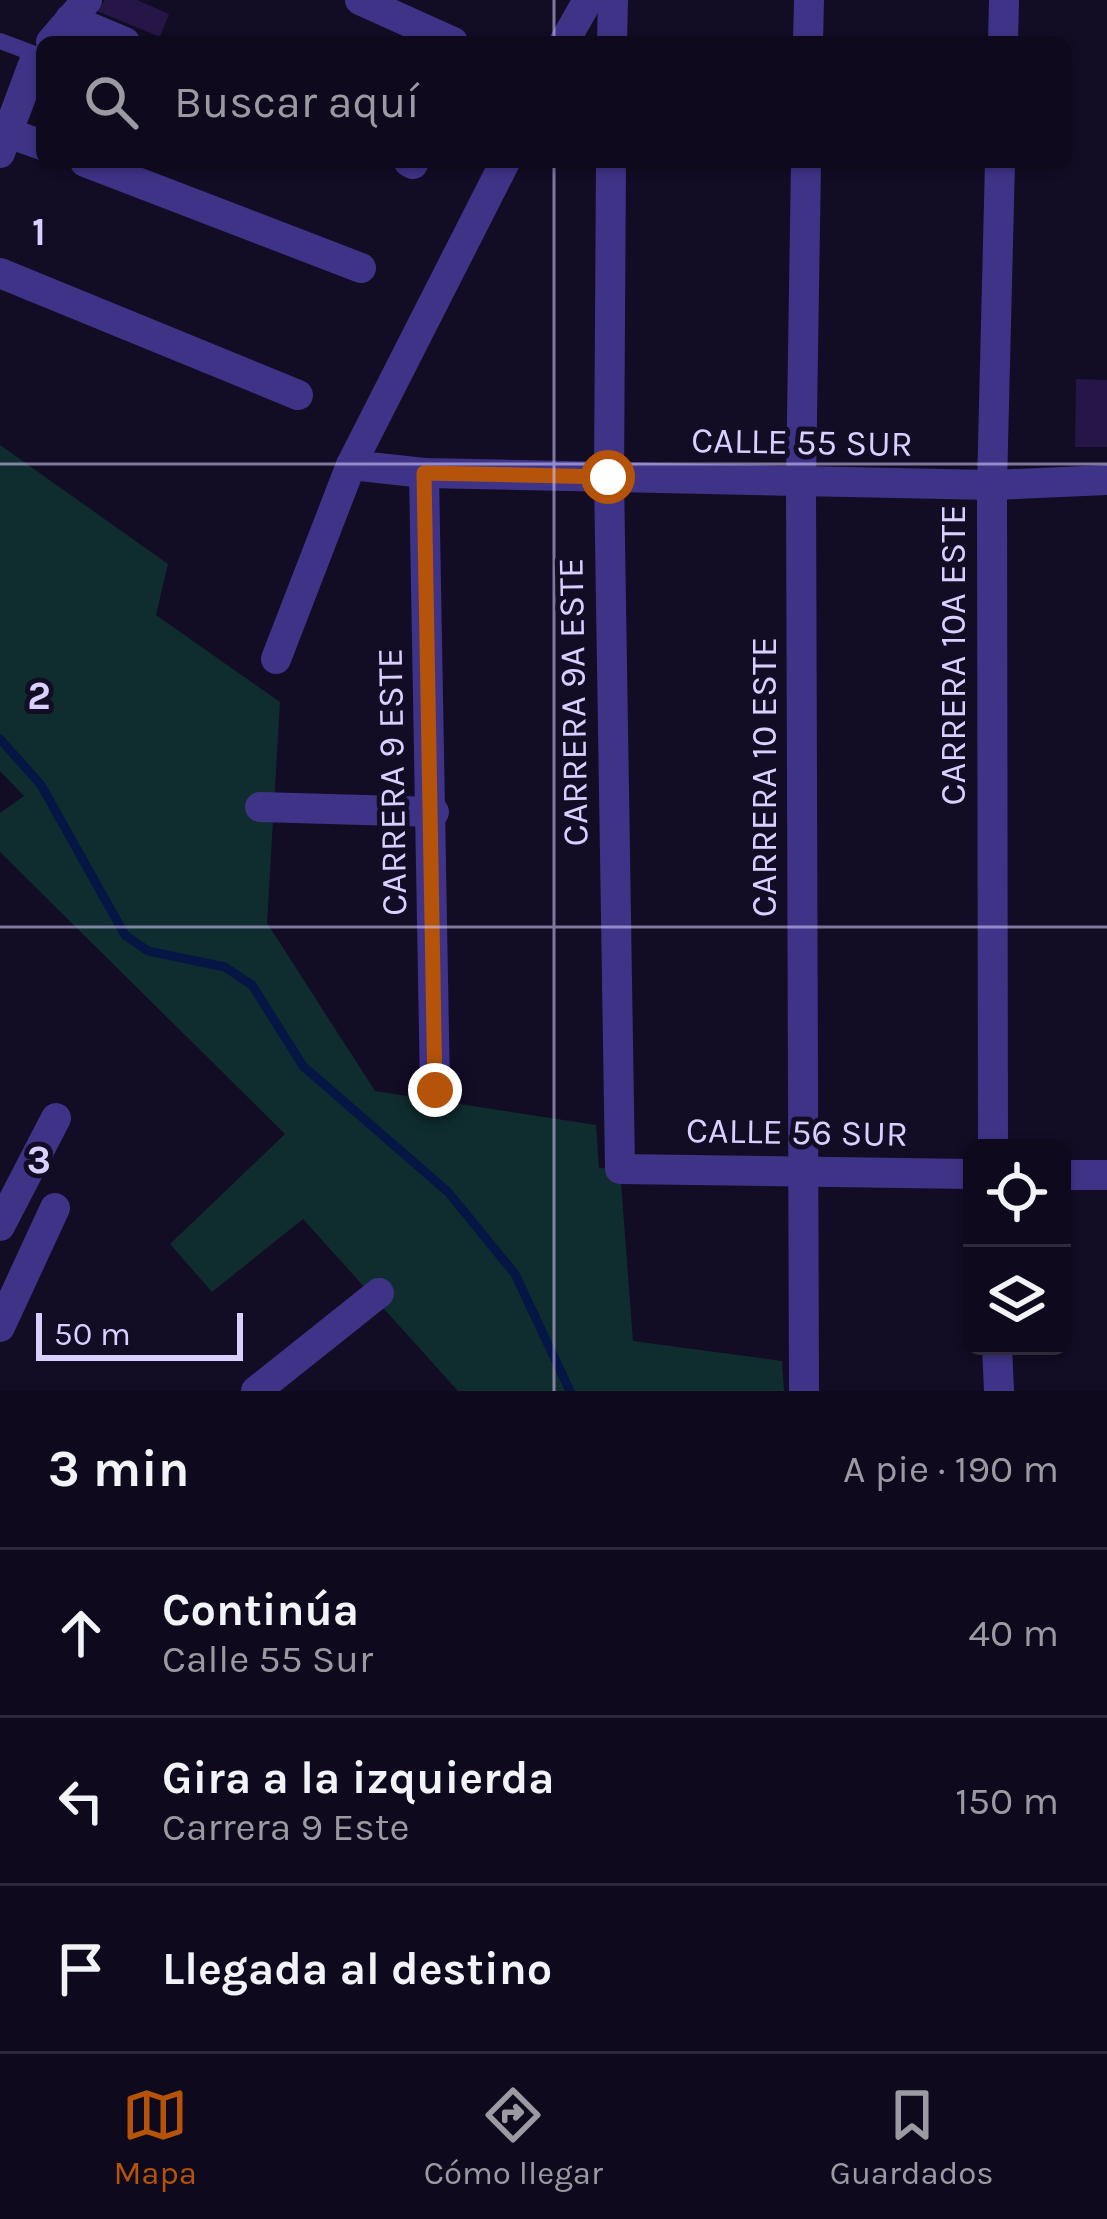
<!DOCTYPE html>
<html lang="es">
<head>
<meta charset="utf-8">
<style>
	body { margin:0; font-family:Karla,sans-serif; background:#171225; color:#f1f3f6 }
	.controls { position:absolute; right:36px; bottom:36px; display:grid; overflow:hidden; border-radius:18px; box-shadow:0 3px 9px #0004 }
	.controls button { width:108px; height:108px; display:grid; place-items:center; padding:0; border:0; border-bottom:3px solid #2e2a3b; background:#0e091c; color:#f1f3f6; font:60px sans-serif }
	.scale { position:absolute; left:36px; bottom:30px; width:207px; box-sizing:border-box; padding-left:12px; border:6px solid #dad0ff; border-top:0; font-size:33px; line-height:42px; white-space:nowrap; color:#dad0ff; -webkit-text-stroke:9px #130c25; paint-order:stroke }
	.stop { position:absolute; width:36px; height:36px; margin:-27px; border:9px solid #b45309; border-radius:50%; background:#fff }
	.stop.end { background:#b45309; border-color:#fff; box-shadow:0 3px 12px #0008 }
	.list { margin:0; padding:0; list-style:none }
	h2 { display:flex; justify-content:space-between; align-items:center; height:156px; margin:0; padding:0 48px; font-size:51px }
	h2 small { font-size:39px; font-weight:400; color:#9b9aa3 }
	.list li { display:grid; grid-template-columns:78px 1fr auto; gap:36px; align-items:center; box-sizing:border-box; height:168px; padding:0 48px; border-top:3px solid #2e2a3b }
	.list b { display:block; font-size:45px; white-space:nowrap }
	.list p { margin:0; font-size:39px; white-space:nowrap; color:#9b9aa3 }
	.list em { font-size:39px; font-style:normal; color:#9b9aa3 }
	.icon { flex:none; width:66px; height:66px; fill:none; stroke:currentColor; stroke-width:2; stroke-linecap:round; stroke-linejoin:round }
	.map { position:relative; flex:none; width:1107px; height:1391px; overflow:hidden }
	.search { position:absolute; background:#0e091c; box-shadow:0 3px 9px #0004; left:36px; right:36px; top:36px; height:132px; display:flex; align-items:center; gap:30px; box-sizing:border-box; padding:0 42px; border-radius:18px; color:#9b9aa3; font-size:45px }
	.sheet { height:660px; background:#0e091c }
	nav { display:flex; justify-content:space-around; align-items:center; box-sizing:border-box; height:168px; border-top:3px solid #2e2a3b; background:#0e091c; font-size:33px; color:#9b9aa3 }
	nav a { display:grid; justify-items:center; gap:6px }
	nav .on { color:#b45309 }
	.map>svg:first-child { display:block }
</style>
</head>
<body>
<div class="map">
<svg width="1107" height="1391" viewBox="0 0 1107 1391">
	<rect width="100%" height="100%" fill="#130c25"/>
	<polygon fill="#0f2d2f" points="0,445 168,564 156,615 280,702 267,923 375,1091 596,1125 599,1168 620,1169 633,1341 782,1361 784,1391 458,1391 303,1219 212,1292 170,1244 285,1134 0,852 0,813 24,796 0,771"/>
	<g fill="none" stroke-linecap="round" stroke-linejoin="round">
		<polyline stroke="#051645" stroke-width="9" points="0,739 41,785 125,935 148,951 225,967 252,985 303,1066 448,1192 515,1274 570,1391"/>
	</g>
	<g fill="#251647">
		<polygon points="105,0 137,0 169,14 160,37 97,11"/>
		<polygon points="1076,379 1107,380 1107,447 1075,447"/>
	</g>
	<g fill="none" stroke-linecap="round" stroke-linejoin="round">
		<polyline stroke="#3f3388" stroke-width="16" points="0,41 40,56"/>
		<g stroke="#3f3388" stroke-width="30">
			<polyline points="360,0 453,42"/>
			<polyline points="70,19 125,42"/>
			<polyline points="51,42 87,0"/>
			<polyline points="564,42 588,0"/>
			<polyline points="612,42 613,0"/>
			<polyline points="808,42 809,0"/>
			<polyline points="1003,42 1004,0"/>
			<polyline points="11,134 42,145"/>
			<polyline points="0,153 34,62"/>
			<polyline points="85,162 361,268"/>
			<polyline points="409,162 413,164"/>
			<polyline points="611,162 609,477 620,1169 972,1174"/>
			<polyline points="0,273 298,395"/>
			<polyline points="351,465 424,473 992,485 1107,480"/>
			<polyline points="424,473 435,1090"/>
			<polyline points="276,659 351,465 505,162"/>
			<polyline points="260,807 434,812"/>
			<polyline points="993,1148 992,485 1000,162"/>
			<polyline points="1062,1175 1107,1175"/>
			<polyline points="0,1226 56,1118"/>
			<polyline points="0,1327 55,1208"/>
			<polyline points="997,1346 999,1391"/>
			<polyline points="256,1391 379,1293"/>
			<polyline points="804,1391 801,481 806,162"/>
		</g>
	</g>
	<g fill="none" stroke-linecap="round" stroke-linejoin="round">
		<polyline stroke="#b45309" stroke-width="15" points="435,1090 424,473 608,477"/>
	</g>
	<path fill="none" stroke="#dad0ff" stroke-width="3" stroke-opacity="0.55" d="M554,0v42M554,162v1229M0,464h1107M0,927h1107"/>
	<g text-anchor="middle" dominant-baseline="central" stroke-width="10" stroke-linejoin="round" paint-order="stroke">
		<g font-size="36" fill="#dad0ff" stroke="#130c25">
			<text transform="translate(802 442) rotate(1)">CALLE 55 SUR</text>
			<text transform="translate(953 655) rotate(-90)">CARRERA 10A ESTE</text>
			<text transform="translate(573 702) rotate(-91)">CARRERA 9A ESTE</text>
			<text transform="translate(764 777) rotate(-90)">CARRERA 10 ESTE</text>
			<text transform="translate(392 782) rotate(-91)">CARRERA 9 ESTE</text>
			<text transform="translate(797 1132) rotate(1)">CALLE 56 SUR</text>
		</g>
	</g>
	<g font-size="39" text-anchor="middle" font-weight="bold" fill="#dad0ff" stroke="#130c25" stroke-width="10" stroke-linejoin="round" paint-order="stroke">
		<text x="39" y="245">1</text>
		<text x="39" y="709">2</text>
		<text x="39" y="1173">3</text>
	</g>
</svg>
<div class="controls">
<button><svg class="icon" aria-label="locate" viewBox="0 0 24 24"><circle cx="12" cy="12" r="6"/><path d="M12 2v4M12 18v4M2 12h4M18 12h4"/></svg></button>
<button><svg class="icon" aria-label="layers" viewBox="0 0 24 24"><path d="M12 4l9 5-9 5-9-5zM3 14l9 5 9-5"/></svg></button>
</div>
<div class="scale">50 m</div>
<div class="stop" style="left:608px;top:477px"></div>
<div class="stop end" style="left:435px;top:1090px"></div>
<div class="search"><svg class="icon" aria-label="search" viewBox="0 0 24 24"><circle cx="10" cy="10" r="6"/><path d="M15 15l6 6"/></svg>Buscar aquí</div>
</div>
<section class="sheet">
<h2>3 min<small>A pie · 190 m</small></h2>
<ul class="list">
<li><svg class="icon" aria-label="ahead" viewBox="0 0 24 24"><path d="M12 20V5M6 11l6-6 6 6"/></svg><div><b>Continúa</b><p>Calle 55 Sur</p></div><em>40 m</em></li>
<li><svg class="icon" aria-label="left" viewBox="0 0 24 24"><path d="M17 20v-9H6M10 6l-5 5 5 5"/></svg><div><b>Gira a la izquierda</b><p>Carrera 9 Este</p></div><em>150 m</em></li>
<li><svg class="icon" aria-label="arrive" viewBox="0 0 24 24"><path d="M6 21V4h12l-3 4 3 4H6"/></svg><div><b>Llegada al destino</b></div></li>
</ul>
</section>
<nav>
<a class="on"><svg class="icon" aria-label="map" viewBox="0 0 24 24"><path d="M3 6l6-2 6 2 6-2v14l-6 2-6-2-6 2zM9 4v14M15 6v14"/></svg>Mapa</a>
<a><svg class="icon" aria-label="directions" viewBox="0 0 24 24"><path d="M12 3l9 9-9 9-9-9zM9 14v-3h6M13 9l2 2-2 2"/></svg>Cómo llegar</a>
<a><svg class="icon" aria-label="saved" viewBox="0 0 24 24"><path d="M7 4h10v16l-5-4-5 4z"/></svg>Guardados</a>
</nav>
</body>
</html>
